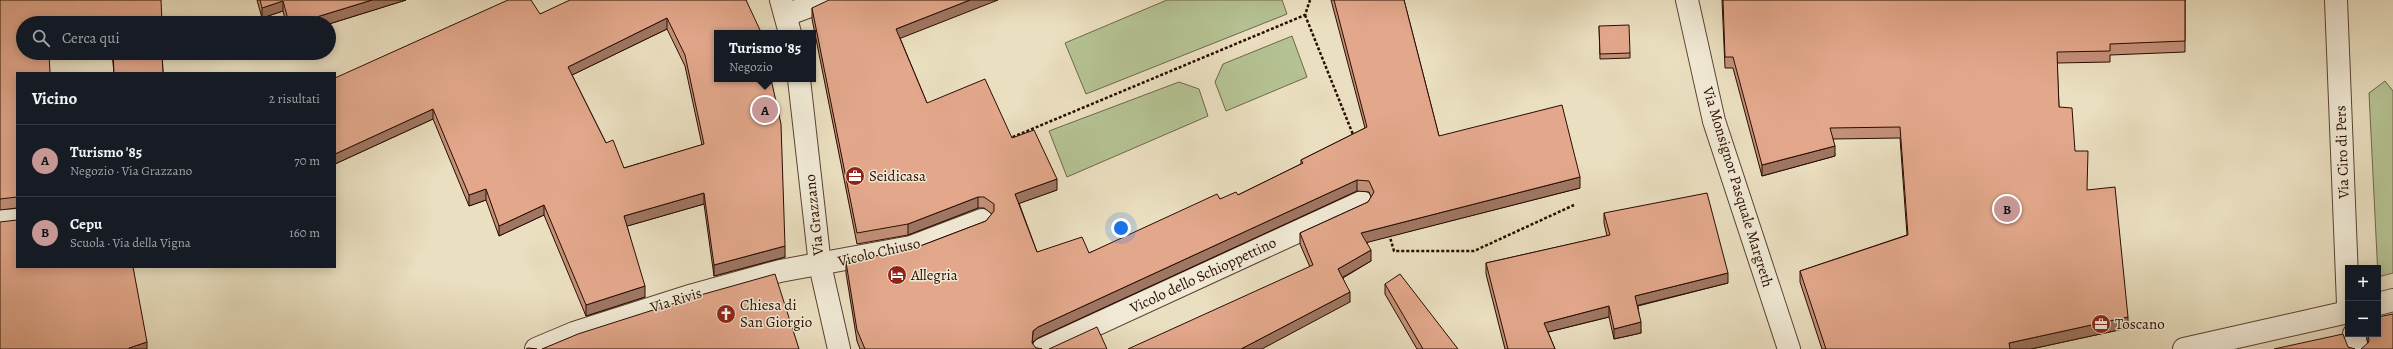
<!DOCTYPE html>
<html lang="it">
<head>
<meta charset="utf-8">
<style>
	body { margin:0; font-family:Alegreya,serif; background:#20242c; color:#f1f3f6 }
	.controls { position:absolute; right:12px; bottom:12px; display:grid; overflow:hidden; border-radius:0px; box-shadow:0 2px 10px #0003 }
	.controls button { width:36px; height:36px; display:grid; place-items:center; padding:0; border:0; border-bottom:1px solid #363941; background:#171b24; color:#f1f3f6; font:20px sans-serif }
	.you { position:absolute; left:1121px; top:228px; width:14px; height:14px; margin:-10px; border:3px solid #fff; border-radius:50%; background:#1a73e8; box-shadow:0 0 0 6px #1a73e833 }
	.badge { display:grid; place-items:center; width:26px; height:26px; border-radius:50%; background:#c59692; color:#111; font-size:13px; font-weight:700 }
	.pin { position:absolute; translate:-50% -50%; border:2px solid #fff; box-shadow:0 1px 4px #0006 }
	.popup { position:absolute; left:714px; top:30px; width:102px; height:52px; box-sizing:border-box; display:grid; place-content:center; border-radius:0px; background:#171b24; filter:drop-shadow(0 1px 3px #0005); font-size:13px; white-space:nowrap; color:#9ea1a6 }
	.popup b { font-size:15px; color:#f1f3f6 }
	.popup::after { content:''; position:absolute; left:50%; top:100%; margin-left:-8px; border:8px solid transparent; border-top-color:#171b24 }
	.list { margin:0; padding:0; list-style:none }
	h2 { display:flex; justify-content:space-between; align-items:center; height:52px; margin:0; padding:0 16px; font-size:17px }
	h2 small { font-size:13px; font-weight:400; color:#9ea1a6 }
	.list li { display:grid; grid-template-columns:26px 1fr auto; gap:12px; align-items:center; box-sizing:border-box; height:72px; padding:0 16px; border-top:1px solid #363941 }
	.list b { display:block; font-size:15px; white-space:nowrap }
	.list p { margin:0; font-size:13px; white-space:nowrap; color:#9ea1a6 }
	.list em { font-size:13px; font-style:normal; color:#9ea1a6 }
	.icon { flex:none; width:22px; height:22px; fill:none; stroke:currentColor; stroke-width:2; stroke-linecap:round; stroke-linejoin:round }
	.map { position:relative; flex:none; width:2393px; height:349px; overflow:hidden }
	.search { position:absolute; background:#171b24; box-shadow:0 2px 10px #0003; left:16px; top:16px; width:320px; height:44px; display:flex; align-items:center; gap:10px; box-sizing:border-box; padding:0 14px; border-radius:22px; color:#9ea1a6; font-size:15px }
	.panel { position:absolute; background:#171b24; box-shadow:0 2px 10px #0003; left:16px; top:72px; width:320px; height:196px; border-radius:0px }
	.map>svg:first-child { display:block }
</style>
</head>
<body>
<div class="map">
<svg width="2393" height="349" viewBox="0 0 2393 349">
	<rect width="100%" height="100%" fill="#eadfc0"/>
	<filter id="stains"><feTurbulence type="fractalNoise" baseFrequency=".005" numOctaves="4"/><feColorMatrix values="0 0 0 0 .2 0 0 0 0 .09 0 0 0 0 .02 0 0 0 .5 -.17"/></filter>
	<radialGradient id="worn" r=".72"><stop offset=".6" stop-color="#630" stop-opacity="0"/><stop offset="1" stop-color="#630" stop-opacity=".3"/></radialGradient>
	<g fill="#b5c293" stroke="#70674a">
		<polygon points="1167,0 1282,0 1287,14 1086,94 1065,43"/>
		<polygon points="1292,36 1307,77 1226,111 1215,82 1223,64"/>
		<polygon points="2385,81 2393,91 2393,273 2378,277 2369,93"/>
		<polygon points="1179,82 1199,89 1208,116 1067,177 1049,131"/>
	</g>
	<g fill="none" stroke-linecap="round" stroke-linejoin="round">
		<defs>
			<g id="street">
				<polyline points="781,0 790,33"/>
				<polyline points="1687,0 1714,121 1789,349"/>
				<polyline points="2336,0 2348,304"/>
				<polyline points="786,15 826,0"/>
				<polyline points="799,79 820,265 839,349"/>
				<polyline points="0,221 17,220"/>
				<polyline points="2378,304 2393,300"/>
				<polyline points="2354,334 2357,349"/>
				<polyline points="536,349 574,333 693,295 780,271 911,247 982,220"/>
				<polyline points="1043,349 1362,202"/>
				<polyline points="2184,349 2348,312"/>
			</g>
		</defs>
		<use href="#street" stroke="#5a4131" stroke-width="24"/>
		<g stroke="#2a0c01" stroke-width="2.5" stroke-dasharray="3 2" stroke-linecap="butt">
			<polyline points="1305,15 1354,137"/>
			<polyline points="1008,139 1305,15 1310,0"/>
			<polyline points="1389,234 1394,251 1474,251 1574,205"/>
		</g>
		<use href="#street" stroke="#f1ead6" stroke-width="22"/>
	</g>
	<g fill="#c39078" stroke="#2a0c01" fill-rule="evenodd">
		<polygon points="0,0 23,23 17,73 17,208 0,210"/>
		<polygon points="257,0 406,0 329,24 329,23 286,23 283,11 262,18"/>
		<path d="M746,0l39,257 -71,19 -10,-72 -77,22 18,71 -59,19 -42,-101 -45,21 -13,-36 -17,6 -36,-87 -98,45 205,-150zM667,29l18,37 17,79 -78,23 -18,-25 -34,-68z"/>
		<polygon points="1331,0 1404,0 1439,136 1580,188 1367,242 1371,261 1343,278 1350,302 1310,267 1300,244 1300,233 1368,202 1371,197 1369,192 1357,191 1038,338 1033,342 1032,344 1036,348 1042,349 860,349 857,341 846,273 846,262 915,248 986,221 992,214 984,208 978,208 908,235 857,244 812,19 812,8 900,38 927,103 1012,138 1057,190 1019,203 1037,252 1089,253 1220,199 1238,195 1301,164 1301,160 1365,128"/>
		<polygon points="1722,0 2185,0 2185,52 2110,55 2110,62 2057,63 2059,107 2075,151 2087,190 2128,328 2031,349 1822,349 1800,282 1800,271 1907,235 1900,138 1833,139 1835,156 1762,176 1733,68 1725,68"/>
		<polygon points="1599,26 1630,53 1630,58 1600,59"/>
		<polygon points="112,53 162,53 163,73 114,73"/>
		<polygon points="1604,213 1728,283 1638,306 1641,333 1614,339 1609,317 1548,332 1555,349 1505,349 1486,274 1486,263 1607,236 1604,223"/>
		<polygon points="1385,284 1458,349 1417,349 1385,294"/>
		<polygon points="2366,334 2378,334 2368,343"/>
	</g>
	<g fill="#9f7662" stroke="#2a0c01">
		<polygon points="372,0 406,0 329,24 329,23 297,23"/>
		<polygon points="970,0 998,0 896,40 896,29"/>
		<polygon points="283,1 283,11 262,18 262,8"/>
		<polygon points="667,18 667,29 568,77 568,67"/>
		<polygon points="433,109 433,119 335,164 335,154"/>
		<polygon points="1835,146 1835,156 1762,176 1762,165"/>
		<polygon points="1580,177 1580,188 1361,244 1361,233"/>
		<polygon points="1057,179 1057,190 1015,205 1015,194"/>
		<polygon points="1357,180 1357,191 1038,338 1033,342 1032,349 1032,343 1033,331 1038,327"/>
		<polygon points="486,189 486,200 469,206 469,195"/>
		<polygon points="704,193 704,204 624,227 624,216"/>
		<polygon points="978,197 978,208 908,235 908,224"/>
		<polygon points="544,205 544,215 499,236 499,226"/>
		<polygon points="785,246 785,257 714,276 714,265"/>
		<polygon points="1371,250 1371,261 1338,280 1338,269"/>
		<polygon points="1728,273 1728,283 1635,306 1635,296"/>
		<polygon points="645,286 645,297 586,316 586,305"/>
		<polygon points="1350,292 1350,302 1262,349 1241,349"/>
		<polygon points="1609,306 1609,317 1544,333 1544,323"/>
		<polygon points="2128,317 2128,328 2031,349 2009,349 2009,343"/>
		<polygon points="1641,322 1641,333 1614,339 1614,329"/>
		<polygon points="147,342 147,349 129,349 129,348"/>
	</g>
	<g fill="#e3a88c" stroke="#2a0c01" fill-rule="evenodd">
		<polygon points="0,0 161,0 162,23 23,23 23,53 49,53 50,73 17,73 17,197 0,199"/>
		<polygon points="260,0 372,0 297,23 289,23 283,1 262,8"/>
		<path d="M508,0h23l9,14 30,-14h176l14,30 1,3h-44v46h54l10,45 4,122 -71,19 -10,-72 -80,23 21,70 -59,19 -42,-100 -45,21 -13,-37 -17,6 -36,-86 -98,45v-76zM667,18l18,37 19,89 -80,24 -11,-28 -7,3 -38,-76z"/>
		<polygon points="829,0 970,0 896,29 927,103 985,79 1012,138 1034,130 1057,179 1015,194 1037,252 1082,237 1089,253 1217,194 1220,199 1236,192 1238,195 1303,163 1301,160 1367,127 1334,0 1404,0 1439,136 1562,105 1580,177 1361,233 1371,250 1338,269 1350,292 1241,349 1128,349 1313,265 1300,233 1368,202 1374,192 1369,181 1357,180 1038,327 1033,331 1032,343 1036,348 1042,349 865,349 857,330 846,262 915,248 986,221 994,211 994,204 984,197 978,197 908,224 857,233 812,8"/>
		<polygon points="1723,0 2185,0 2185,41 2110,44 2110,51 2057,52 2059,107 2072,108 2075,151 2088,151 2087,190 2115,187 2128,317 2009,343 2010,349 1826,349 1800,271 1908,235 1900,127 1830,128 1835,146 1762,165 1733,57 1725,57"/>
		<polygon points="1629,25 1630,53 1600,54 1599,26"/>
		<polygon points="113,53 162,53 163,73 114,73"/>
		<polygon points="1707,193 1728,273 1635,296 1641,322 1614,329 1609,306 1544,323 1555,349 1508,349 1486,263 1610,235 1604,213"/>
		<polygon points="17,220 17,267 133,267 147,342 129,348 129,349 0,349 0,222"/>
		<polygon points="775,274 799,349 542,349 578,334 697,296"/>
		<polygon points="1400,274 1458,349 1423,349 1385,284"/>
		<polygon points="2393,314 2393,349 2361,349 2369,342 2368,334 2378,334 2378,317"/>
		<polygon points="1097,327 1107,349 1049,349"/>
		<polygon points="2343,334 2348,347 2355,349 2274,349"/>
		<polygon points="528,348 537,349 526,349"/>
	</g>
	<defs>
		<symbol id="office-disc" viewBox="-11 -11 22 22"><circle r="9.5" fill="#8f2418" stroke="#f1ead6"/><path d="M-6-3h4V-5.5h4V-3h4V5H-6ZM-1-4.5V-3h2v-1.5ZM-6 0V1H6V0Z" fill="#fff"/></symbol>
		<symbol id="hotel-disc" viewBox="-11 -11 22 22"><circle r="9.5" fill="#8f2418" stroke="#f1ead6"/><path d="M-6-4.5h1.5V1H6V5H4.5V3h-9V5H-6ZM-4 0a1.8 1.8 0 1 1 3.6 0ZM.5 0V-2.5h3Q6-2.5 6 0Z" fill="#fff"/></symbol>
		<symbol id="church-disc" viewBox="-11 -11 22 22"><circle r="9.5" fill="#8f2418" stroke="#f1ead6"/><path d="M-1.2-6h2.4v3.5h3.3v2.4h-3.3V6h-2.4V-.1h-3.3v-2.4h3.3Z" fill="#fff"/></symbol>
	</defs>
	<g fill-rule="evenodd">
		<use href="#office-disc" x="844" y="165" width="22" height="22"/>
		<use href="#hotel-disc" x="886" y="264" width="22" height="22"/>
		<use href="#church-disc" x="715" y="303" width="22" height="22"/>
		<use href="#office-disc" x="2090" y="313" width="22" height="22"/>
	</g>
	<g text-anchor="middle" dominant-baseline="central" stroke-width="3" stroke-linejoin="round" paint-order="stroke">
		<g font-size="15" fill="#2a0c01" stroke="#f1ead6">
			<text transform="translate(2342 152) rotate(-92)">Via Ciro di Pers</text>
			<text transform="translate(1738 187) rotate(73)">Via Monsignor Pasquale Margreth</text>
			<text transform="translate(814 215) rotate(-96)">Via Grazzano</text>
			<text transform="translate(879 252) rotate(-13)">Vicolo Chiuso</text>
			<text transform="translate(1203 275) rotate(-25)">Vicolo dello Schioppettino</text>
			<text transform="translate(676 300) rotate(-17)">Via Rivis</text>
		</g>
		<g font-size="15" fill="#2a0c01" stroke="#f1ead6" text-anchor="start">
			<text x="869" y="176">Seidicasa</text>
			<text x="911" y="275">Allegria</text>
			<text x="740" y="305">Chiesa di<tspan x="740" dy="17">San Giorgio</tspan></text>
			<text x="2115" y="324">Toscano</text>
		</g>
	</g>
	<rect width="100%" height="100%" filter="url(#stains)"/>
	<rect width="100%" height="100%" fill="url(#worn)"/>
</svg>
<div class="controls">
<button>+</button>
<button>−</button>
</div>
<div class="you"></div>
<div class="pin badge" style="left:765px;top:110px">A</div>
<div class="popup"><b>Turismo '85</b>Negozio</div>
<div class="pin badge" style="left:2007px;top:209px">B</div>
<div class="search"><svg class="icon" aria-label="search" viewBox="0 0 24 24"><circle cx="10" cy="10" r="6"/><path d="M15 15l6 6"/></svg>Cerca qui</div>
<section class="panel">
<h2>Vicino<small>2 risultati</small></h2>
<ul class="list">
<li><span class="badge">A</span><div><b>Turismo '85</b><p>Negozio · Via Grazzano</p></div><em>70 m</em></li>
<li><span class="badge">B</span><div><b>Cepu</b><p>Scuola · Via della Vigna</p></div><em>160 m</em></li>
</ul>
</section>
</div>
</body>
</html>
